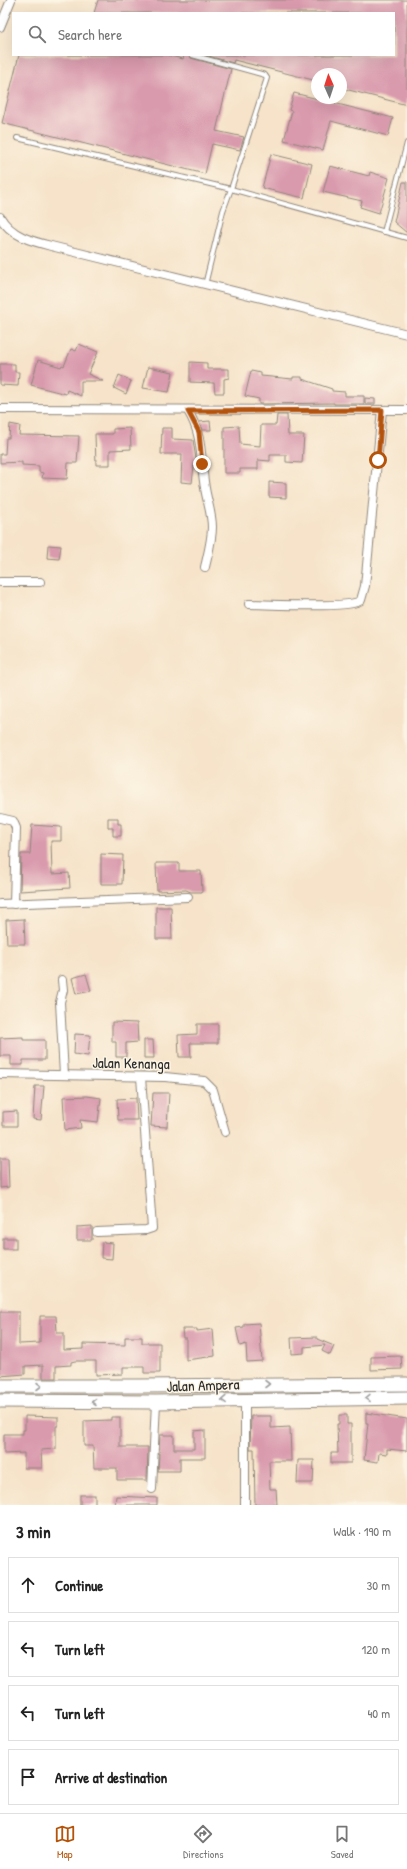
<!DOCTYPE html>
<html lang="en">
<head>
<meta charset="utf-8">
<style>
	body { margin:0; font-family:"Patrick Hand",sans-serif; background:#f6f6f6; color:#222 }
	.compass { position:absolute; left:311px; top:68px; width:36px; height:36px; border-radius:50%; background:#fff; box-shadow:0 4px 16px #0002; rotate:357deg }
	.stop { position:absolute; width:12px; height:12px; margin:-9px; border:3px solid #b45309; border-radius:50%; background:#fff }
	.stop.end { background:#b45309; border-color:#fff; box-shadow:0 1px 4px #0008 }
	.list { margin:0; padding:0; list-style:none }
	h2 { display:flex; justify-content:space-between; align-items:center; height:52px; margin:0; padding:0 16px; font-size:17px }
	h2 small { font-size:13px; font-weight:400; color:#767676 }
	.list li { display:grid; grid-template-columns:26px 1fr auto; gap:12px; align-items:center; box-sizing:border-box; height:56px; margin:0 8px 8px; padding:0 8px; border:1px solid #e0e0e0; border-radius:0px }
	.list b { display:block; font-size:15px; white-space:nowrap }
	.list em { font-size:13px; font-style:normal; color:#767676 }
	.icon { flex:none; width:22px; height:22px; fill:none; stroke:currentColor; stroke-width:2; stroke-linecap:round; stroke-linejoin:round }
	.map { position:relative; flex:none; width:407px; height:1505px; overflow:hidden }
	.search { position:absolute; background:#fff; box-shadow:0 4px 16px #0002; left:12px; right:12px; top:12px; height:44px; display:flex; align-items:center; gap:10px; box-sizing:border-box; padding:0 14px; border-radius:0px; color:#767676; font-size:15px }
	.sheet { height:308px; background:#fff }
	nav { display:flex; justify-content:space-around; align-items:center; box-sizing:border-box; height:56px; border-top:1px solid #e0e0e0; background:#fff; font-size:11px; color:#767676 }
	nav a { display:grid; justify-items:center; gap:2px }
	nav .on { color:#b45309 }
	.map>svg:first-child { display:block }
</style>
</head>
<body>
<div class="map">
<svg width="407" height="1505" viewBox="0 0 407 1505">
	<rect width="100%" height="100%" fill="#fcf5e5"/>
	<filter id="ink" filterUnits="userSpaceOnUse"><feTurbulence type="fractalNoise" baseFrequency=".025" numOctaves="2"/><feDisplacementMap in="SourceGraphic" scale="8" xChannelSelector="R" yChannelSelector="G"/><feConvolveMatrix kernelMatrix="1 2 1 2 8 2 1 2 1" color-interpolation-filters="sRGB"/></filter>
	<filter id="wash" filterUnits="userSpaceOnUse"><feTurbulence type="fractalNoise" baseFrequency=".012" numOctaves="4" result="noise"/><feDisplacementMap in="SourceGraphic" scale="16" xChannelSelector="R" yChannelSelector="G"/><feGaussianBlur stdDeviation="0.9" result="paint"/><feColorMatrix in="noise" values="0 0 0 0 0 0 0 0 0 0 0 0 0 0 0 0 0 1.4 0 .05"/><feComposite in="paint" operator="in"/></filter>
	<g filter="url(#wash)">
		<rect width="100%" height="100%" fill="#f6e3c9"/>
		<g id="blocks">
			<g fill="#d99aad">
				<polygon points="98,0 407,0 407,105 341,88 341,74 317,74 317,81 234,60 233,63 205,55 394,55 394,13 94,13"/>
				<polygon points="19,55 167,55 183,59 184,55 189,55 191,58 231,69 216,131 244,137 240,150 212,144 205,174 2,123"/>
				<polygon points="294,93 393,118 388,136 331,121 323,150 284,140 292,111 289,110"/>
				<polygon points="271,154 312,164 304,198 262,188"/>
				<polygon points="330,166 369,176 370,172 389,178 379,213 360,207 362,201 323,192"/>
				<polygon points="403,182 407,182 407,233 394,222"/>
				<polygon points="79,344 98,352 88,374 103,381 81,381 81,396 67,390 66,394 31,385 38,360 61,367 62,365 64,366 71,349 76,351"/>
				<polygon points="190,362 207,363 207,369 229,369 229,378 224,379 224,393 215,393 214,383 190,382"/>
				<polygon points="0,364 15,364 15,372 19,372 18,386 0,385"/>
				<polygon points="148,367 173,372 169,392 143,388"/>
				<polygon points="251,371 261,373 261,376 293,379 293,377 302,377 302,379 332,389 332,391 345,392 345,396 364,396 364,404 334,404 334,403 259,404 259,399 245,396"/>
				<polygon points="119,375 131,381 126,394 114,388"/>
				<polygon points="365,398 375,399 375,404 365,404"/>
				<polygon points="277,415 287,415 288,435 304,435 302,463 286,462 286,455 270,455 270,461 258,460 258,469 240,469 240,473 224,473 224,427 239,426 240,444 260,446 261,425 276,425"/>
				<polygon points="210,421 211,430 202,430 199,422"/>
				<polygon points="10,424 20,426 19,435 79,436 77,463 68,463 67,479 42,478 43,473 39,472 39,466 22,465 22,462 0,463 0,454 5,454 6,438 9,438"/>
				<polygon points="130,428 131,449 110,450 110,465 96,465 95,434 113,434 113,429"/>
				<polygon points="162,428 172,428 172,439 193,440 197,466 194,466 192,483 181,482 182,454 161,454"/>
				<polygon points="269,482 286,483 286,498 269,497"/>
				<polygon points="48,545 61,546 59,559 47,558"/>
				<polygon points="108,818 118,818 118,824 121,824 121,836 113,836 113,828 108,828"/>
				<polygon points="32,825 61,827 61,841 51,841 52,874 69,873 70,888 20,891 21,854 30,854"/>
				<polygon points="101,854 123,855 122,884 101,884"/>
				<polygon points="156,863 179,863 179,871 201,871 202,892 191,892 186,890 157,891"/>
				<polygon points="156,907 171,907 172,939 156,939"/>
				<polygon points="24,919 25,944 7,944 6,920"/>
				<polygon points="86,974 91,991 76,994 72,978"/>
				<polygon points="112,1022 137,1023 138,1042 126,1043 126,1057 116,1057 116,1042 112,1042"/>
				<polygon points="197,1024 218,1024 218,1043 190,1043 191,1057 179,1057 178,1035 197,1034"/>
				<polygon points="75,1034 90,1035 88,1056 74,1054"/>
				<polygon points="23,1037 23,1040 45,1040 45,1060 23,1060 23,1065 11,1065 11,1056 0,1056 0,1038"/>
				<polygon points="144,1040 153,1040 154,1058 144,1058"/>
				<polygon points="35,1086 44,1086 41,1120 33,1119"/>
				<polygon points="153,1093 169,1093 167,1127 151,1126"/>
				<polygon points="87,1096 101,1098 98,1122 80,1120 81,1128 65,1130 63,1097"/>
				<polygon points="136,1098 137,1120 118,1120 117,1099"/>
				<polygon points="17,1111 17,1126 3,1126 3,1112"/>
				<polygon points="0,1158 8,1158 9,1187 0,1188"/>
				<polygon points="92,1226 92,1240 77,1240 77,1227"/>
				<rect x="3" y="1238" width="13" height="11"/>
				<polygon points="102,1242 113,1243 112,1259 101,1258"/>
				<polygon points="0,1312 19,1312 19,1344 40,1343 40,1316 56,1316 57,1333 64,1333 64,1350 83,1349 83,1344 125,1345 125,1337 142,1337 142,1343 160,1343 160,1373 144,1373 144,1367 123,1367 123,1374 96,1375 96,1361 75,1361 71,1362 71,1365 56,1366 56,1378 43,1378 43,1365 25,1366 25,1374 0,1376"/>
				<polygon points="259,1323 262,1361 247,1362 246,1344 240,1346 236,1328 244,1327 244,1324"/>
				<polygon points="182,1329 197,1329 197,1331 213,1329 215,1356 186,1360 186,1338 183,1338"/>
				<polygon points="317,1337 317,1339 334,1346 330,1355 322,1351 325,1345 304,1347 304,1353 292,1354 291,1338"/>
				<polygon points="401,1356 402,1369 371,1370 371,1357"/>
				<polygon points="366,1413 407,1419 407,1451 387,1449 387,1454 379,1453 378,1462 364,1460 368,1423 366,1423"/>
				<polygon points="339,1415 347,1415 347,1424 351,1424 351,1463 331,1463 331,1453 338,1453 337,1424 339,1424"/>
				<polygon points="25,1416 58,1417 58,1426 56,1426 56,1449 41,1450 42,1468 24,1468 24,1453 4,1454 4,1434 23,1434 23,1430 25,1430"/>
				<polygon points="251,1416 271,1416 271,1428 290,1427 291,1461 269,1461 270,1489 276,1489 277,1505 255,1505 254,1449 250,1449"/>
				<polygon points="111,1417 120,1417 120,1447 148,1447 147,1480 117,1480 117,1468 94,1468 93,1446 84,1446 84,1421 111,1420"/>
				<polygon points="205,1430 205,1458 180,1458 180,1471 158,1471 160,1435 174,1435 174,1449 194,1449 194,1431"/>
				<polygon points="298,1460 314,1460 313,1483 297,1483"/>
				<rect x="80" y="1495" width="15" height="10"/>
				<polygon points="116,1496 157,1498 157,1505 115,1505"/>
			</g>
		</g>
	</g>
	<g filter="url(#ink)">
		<use href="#blocks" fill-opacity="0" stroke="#90877a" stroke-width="1"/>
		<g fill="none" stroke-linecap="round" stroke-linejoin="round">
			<defs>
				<g id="lane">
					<polyline points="17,138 231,189 267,78 265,75 192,55"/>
					<polyline points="384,232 407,143"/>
					<polyline points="205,285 223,211 231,189 407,238"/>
				</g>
				<g id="street">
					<polyline points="0,27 11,0"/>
					<path d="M0,217c11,19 31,24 51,29l356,88"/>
					<polyline points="0,409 407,410"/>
					<path d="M188,411c16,26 12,49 17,77 2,13 7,26 7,39 0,13 -4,27 -7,40"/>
					<polyline points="0,582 40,582"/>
					<path d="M249,604c17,0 104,5 112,-4l4,-14 17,-176"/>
					<polyline points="0,818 13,821 16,828 14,904"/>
					<polyline points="0,904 188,897"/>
					<polyline points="62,980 63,990 60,1002 64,1075"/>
					<polyline points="0,1074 165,1077 204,1081 213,1090 225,1132"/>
					<polyline points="97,1232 146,1230 152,1228 141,1077"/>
					<polyline points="152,1489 156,1402"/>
					<polyline points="245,1505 245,1399"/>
				</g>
				<g id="primary">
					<polyline points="0,1386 140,1386 407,1384"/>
					<polyline points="0,1401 156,1402 407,1398"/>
				</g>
			</defs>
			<use href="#lane" stroke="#90877a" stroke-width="6"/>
			<use href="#street" stroke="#90877a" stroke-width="10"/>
			<use href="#primary" stroke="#90877a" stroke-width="15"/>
			<use href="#lane" stroke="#fff" stroke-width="4"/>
			<use href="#street" stroke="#fff" stroke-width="8"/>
			<use href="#primary" stroke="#fff" stroke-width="13"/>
		</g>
		<defs><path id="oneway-chevron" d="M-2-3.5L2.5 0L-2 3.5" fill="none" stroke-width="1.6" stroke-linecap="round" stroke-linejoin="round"/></defs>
		<g stroke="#a0a0a0">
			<use href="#oneway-chevron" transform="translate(267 1384)"/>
			<use href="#oneway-chevron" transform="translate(39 1386)"/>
			<use href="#oneway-chevron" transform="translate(368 1398) rotate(179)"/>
			<use href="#oneway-chevron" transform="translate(224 1400) rotate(178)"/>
			<use href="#oneway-chevron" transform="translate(94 1402) rotate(-180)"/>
		</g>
	</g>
	<g fill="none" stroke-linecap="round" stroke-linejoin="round" filter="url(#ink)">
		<polyline stroke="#b45309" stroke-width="5" points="202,464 199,432 188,411 382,410 378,460"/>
	</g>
	<g text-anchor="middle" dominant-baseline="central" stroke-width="3" stroke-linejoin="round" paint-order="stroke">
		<g font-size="15" fill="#2b2b2b" stroke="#fcf5e5">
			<text transform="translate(131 1063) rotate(1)">Jalan Kenanga</text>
			<text transform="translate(203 1385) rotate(-2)">Jalan Ampera</text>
		</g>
	</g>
</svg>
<svg class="compass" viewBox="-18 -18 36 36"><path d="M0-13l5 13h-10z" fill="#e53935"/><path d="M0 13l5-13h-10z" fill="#767676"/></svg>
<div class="stop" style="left:378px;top:460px"></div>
<div class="stop end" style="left:202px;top:464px"></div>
<div class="search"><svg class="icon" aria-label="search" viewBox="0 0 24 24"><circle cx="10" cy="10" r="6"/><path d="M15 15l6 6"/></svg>Search here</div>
</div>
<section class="sheet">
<h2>3 min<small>Walk · 190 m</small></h2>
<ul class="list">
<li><svg class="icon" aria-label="ahead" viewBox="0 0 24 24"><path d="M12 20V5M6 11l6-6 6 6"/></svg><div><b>Continue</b></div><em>30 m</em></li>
<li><svg class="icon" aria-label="left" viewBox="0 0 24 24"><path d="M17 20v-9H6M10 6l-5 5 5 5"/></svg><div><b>Turn left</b></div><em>120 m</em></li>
<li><svg class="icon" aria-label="left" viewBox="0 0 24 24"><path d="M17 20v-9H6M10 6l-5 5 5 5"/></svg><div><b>Turn left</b></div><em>40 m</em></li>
<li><svg class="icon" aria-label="arrive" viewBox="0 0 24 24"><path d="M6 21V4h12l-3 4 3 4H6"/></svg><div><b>Arrive at destination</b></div></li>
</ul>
</section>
<nav>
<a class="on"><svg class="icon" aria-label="map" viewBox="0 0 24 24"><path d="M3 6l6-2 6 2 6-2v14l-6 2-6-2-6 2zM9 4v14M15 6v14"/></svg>Map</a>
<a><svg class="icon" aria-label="directions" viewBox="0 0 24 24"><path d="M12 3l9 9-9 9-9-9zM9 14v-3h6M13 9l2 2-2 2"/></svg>Directions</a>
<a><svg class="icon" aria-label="saved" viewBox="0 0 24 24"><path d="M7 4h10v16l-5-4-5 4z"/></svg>Saved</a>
</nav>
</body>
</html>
